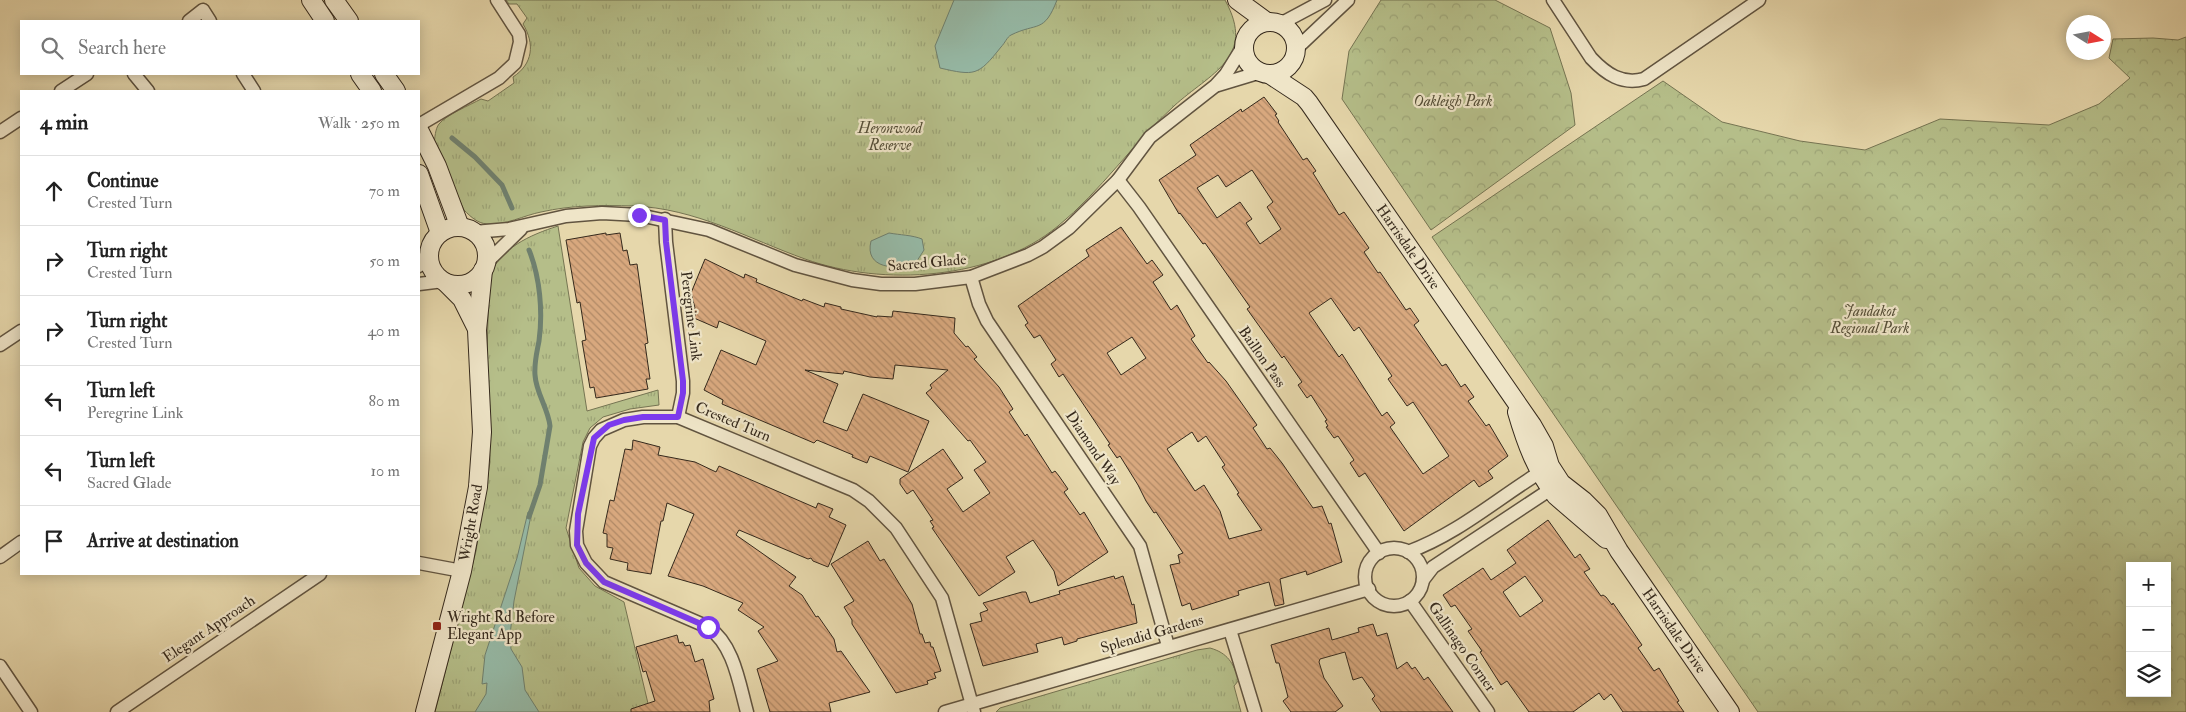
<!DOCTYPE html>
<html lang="en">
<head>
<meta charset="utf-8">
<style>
	body { margin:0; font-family:"IM FELL Double Pica",serif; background:#f6f6f6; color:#222 }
	.controls { position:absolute; right:15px; bottom:15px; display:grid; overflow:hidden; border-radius:0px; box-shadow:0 2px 12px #0003 }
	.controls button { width:45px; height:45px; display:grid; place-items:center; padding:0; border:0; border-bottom:1px solid #e0e0e0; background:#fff; color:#222; font:25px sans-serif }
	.compass { position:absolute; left:2066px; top:15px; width:45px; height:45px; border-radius:50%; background:#fff; box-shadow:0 2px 12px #0003; rotate:101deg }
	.stop { position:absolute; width:15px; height:15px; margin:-11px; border:4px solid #7c3aed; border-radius:50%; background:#fff }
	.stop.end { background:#7c3aed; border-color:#fff; box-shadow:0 1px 5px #0008 }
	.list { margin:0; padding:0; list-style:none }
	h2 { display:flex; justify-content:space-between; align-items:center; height:65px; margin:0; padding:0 20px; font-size:21px }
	h2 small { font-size:16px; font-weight:400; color:#767676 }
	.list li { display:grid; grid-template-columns:32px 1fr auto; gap:15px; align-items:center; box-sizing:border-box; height:70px; padding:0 20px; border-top:1px solid #e0e0e0 }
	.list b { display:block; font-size:19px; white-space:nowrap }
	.list p { margin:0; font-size:16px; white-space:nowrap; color:#767676 }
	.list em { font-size:16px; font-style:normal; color:#767676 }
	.icon { flex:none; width:28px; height:28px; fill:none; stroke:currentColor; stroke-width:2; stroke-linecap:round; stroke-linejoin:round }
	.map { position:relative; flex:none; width:2186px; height:712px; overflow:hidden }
	.search { position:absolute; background:#fff; box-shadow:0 2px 12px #0003; left:20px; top:20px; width:400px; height:55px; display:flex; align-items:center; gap:12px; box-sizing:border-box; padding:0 18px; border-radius:0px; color:#767676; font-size:19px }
	.panel { position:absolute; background:#fff; box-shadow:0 2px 12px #0003; left:20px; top:90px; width:400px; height:485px; border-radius:0px }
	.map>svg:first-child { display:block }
</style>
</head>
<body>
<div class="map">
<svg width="2186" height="712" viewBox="0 0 2186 712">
	<defs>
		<pattern id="grass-tufts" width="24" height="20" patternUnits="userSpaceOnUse" patternTransform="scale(1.25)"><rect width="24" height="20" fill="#b5be89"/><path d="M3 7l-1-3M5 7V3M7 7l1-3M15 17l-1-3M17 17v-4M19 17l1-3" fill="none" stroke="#9ca376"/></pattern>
		<pattern id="forest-crowns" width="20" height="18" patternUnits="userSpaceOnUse" patternTransform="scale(1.25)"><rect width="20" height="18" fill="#b5be89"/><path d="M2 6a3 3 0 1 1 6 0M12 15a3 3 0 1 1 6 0" fill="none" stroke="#9ca376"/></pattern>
		<pattern id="building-back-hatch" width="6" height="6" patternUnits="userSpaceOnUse" patternTransform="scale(1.25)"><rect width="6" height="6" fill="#d8a87e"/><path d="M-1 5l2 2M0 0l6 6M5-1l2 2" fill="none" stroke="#b08966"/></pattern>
	</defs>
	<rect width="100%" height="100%" fill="#e6d7ab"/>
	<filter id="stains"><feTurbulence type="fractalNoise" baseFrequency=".004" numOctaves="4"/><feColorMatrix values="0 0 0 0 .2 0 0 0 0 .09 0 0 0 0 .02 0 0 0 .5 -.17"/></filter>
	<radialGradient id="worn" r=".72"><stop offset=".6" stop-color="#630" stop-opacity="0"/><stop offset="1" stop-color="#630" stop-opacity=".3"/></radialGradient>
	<g fill="url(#grass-tufts)" stroke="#757452">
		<path d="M506,0h719c32,58 -15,73 -51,106 -41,37 -73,85 -116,120 -65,54 -175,61 -253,33 -56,-20 -110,-51 -172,-53 -31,-1 -61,-1 -92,6 -16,3 -37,14 -54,12 -10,-1 -16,-7 -23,-14l-30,-66c1,-6 1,-15 5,-20 7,-9 31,-19 42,-25l7,2 26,-18 -1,-6c20,-13 22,-33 10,-53l4,-6 -10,-14h-8z"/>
		<path d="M558,226l29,185 71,-21 1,15 -29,4 -27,8 -13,11 -7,14 -17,86 13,40 16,18 29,16 26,110h-215l41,-161 14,-89 -3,-104 2,-81c11,-29 41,-42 69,-51z"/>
		<path d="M1210,648c18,5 23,15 29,32l-5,6 7,26h-245l4,-4 197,-58z"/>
	</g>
	<g fill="url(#forest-crowns)" stroke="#757452" fill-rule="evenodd">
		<polygon points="1381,0 1495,0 1550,28 1571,93 1575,125 1431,230 1342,99 1349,51"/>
		<path d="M2186,37v675h-428l-326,-475 231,-156 59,41 78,19 65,9 75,-31 109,6 50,-21 31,-26 -21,-20 4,-19 40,-1 25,2zM2130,566h37v127h-37z"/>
	</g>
	<g fill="#96baa7" stroke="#6f806f">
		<path d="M954,0h103c-13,34 -20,22 -46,35 -4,2 -6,8 -10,12 -23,29 -26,29 -61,21l-5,-22z"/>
		<path d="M889,233c11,2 23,2 33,6l2,11 -9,14c-19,6 -51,5 -44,-23z"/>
		<polygon points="531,511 531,515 514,601 510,635 511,649 522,667 525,690 539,712 475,712 486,694 487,683 482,684 485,655 517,558 528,512"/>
	</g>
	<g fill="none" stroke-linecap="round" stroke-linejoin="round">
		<g stroke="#6f806f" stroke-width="5">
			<polyline points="452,138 475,157 502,185 512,208"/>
			<path d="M529,517l11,-32 10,-59c-2,-18 -14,-33 -15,-51 -1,-12 2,-23 4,-34 4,-29 1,-64 -10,-91"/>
		</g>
	</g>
	<g fill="url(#building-back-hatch)" stroke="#35291c" fill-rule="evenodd">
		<path d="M1264,97l13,17 -2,1 4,6 -1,1 25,38 4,-2 9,13 -3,2 26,42 5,-3 25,36 -5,4 14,21 2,-1 26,38 4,-2 9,13 -5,4 28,41 4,-2 15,23 4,-3 9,13 -6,4 18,25 3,-2 19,32 -20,15 5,7 -14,9 -5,-7 -70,51 -39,-58 -6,4 -9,-14 4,-3 -16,-24 -4,2 -8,-11 2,-1 -3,-5 2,-1 -16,-25 -4,3 -9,-13 4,-3 -18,-26 -2,2 -35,-49 3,-2 -45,-64 -2,1 -23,-31 -1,1 -20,-34 37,-25 -6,-10 51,-36 1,3zM1252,170l21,32 -6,5 14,22 -21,15 -14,-21 6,-4 -12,-17 -23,16 -20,-30 21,-13 8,12zM1331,298l23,33 5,-4 33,49 -4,3 19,27 6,-4 36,54 -26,18 -33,-47 5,-4 -8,-11 -5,4 -40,-62 -3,3 -30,-44z"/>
		<path d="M1121,227l26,37 5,-4 11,15 -10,7 18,28 6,-5 18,31 -4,3 17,24 1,-1 17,19 31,44 -4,3 14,21 3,-1 12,15 31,45 9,-2 7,18 2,-1 11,39 -35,13 -1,-4 -26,8 4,25 -9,2 -6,-24 -31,9 1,4 -47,15 -2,-7 -8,3 -12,-41 10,-2 -2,-8 5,-2 -27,-41 -2,1 -8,-12 -8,-16 -18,-29 -3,2 -9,-13 2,-1 -47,-70 -4,3 -8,-13 5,-4 -16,-25 -6,3 -9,-13 3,-2 -10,-17 71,-50 -3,-6zM1132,337l14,21 -25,17 -14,-22zM1192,432l6,10 8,-6 19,29 -3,2 17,26 -2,1 25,36 -33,9 -9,-28 -16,-26 -9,6 -28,-42z"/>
		<polygon points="606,233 606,235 620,233 623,251 627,250 630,265 637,264 648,343 645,344 650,379 646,379 648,389 596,398 594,387 590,388 582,341 586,340 580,302 577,303 566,240"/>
		<polygon points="705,259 744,278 745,274 757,279 756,282 802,301 803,299 824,307 825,303 841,307 841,309 877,317 877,316 892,317 893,311 955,318 954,333 966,347 968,346 977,357 974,359 999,387 1013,409 1009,412 1025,436 1027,434 1052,473 1055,471 1059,476 1068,489 1064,492 1080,515 1084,512 1108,552 1058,586 1054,571 1033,540 1006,557 1015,572 979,596 932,528 934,527 930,521 933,520 913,490 907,494 900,484 900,479 943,449 963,478 947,489 963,512 990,493 974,470 986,462 970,440 968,441 926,393 932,388 930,385 948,370 895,365 893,379 870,377 844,371 843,374 805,370 838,384 823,422 847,431 863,394 929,421 908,472 870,456 867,463 852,457 853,455 817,440 814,443 722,404 723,400 704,390 721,350 756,365 766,341 719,321 717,328 694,318 696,313 693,312 695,308 691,293"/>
		<polygon points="633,440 660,447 658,455 695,462 716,472 719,466 816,508 818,503 833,509 829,517 846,525 828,567 813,561 811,558 808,559 739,530 736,535 796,577 789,586 802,595 816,617 818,616 834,639 837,652 841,651 870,692 829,703 831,712 770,712 757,669 778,661 758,631 764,627 738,610 743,603 703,586 668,576 694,514 667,503 663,521 661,521 651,574 627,570 628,563 610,559 613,548 607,547 607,534 603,533 610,500 614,501 625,449 632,450"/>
		<path d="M1548,520l27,38 5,-4 10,15 -6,3 17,24 2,-1 3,2 6,8 1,-2 29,42 -4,3 16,23 5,-3 20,33 -2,1 7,10h-61l-12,-18 -7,6 -5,-7 -26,19h-44l-22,-31 -6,4 -21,-33 2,-1 -14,-20 4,-2 -17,-24 -4,2 -8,-12 40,-27 8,12 25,-17 -9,-13zM1525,576l18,25 -23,16 -17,-25z"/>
		<polygon points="868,541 880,561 884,559 912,604 920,634 922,634 925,643 930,642 931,647 933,647 941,671 934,673 936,678 927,681 928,684 896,693 852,624 852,620 844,607 854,601 831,564"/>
		<polygon points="1114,576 1115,579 1123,576 1132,605 1134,604 1137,623 1077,639 1077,641 1064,645 1062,637 1036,644 1038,652 983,666 970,624 982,621 980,613 988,610 983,603 1022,592 1026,592 1030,603 1060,594 1059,591"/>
		<polygon points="1373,624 1377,636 1387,633 1397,669 1407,662 1412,669 1415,667 1424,680 1428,677 1453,712 1381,712 1372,699 1375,696 1362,677 1353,680 1345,652 1320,659 1319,662 1324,678 1343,706 1335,712 1291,712 1283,701 1288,697 1279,663 1276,663 1271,645 1329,628 1332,640 1359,632 1358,628"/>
		<polygon points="677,635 679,643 683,642 685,646 690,645 695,662 703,659 714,699 709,701 710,712 631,712 631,709 655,701 646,671 643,672 636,647"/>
	</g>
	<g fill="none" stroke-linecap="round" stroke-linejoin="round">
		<defs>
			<g id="street">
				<path d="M1553,0l38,58c15,16 31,27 53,21l115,-79"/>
				<polyline points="189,21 203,10 210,21"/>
				<polyline points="1280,24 1325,0"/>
				<polyline points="1296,49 1348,0"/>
				<polyline points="134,74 148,91"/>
				<polyline points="243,74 254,91"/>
				<polyline points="1218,85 1261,72"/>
				<polyline points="61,91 87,74"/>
				<polyline points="419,125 499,78 515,63 520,42 519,34 497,0"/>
				<polyline points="0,132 21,118"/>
				<polyline points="1118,180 1139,207 1379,553"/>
				<polyline points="665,219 666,242 683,381 683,393 678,417"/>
				<polyline points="474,232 509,229 566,216 602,213 639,215 709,230 795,265 852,280 881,284 915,284 971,277 1028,255 1043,247 1069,228 1118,180 1150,137 1215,86 1226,74 1244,45"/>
				<polyline points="486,263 521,229"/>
				<polyline points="419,266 429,252"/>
				<polyline points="971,277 979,304 987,321 1140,546 1168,646"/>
				<polyline points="419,284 443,281"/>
				<polyline points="0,345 21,331"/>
				<circle cx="1394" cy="577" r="29"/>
				<path d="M1408,552c52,-19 92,-56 139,-84"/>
				<polyline points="0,557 21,542"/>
				<polyline points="419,563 462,571"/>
				<polyline points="1423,580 1433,567 1557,485"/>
				<polyline points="1410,601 1488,712"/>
				<polyline points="1230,630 1255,712"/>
				<polyline points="0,666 31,712"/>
				<polyline points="117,712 320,574"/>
				<path d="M747,712c-8,-29 -13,-67 -39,-85l-104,-45 -18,-19 -9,-18 -1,-14 14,-85 4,-8 7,-8 23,-10 19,-3h35l175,73 16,11 27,27 46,70 32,114"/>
				<polyline points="945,712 1369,589"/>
			</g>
			<g id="secondary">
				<polyline points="311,0 325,21"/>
				<polyline points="334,0 349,21"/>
				<polyline points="1237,0 1267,22"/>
				<circle cx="1270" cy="48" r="26"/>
				<polyline points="360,74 372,91"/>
				<polyline points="384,74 396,91"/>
				<polyline points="1269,74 1304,97 1309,103 1532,425 1544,446 1550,466 1561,483 1584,501 1598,515 1619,551 1730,712"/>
				<polyline points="419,130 437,166 460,227"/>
				<polyline points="419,174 440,233"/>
				<circle cx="458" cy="256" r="29"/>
				<polyline points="446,283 462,299 476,327"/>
				<path d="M1517,412c9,31 19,58 39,84l50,43"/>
				<polyline points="425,712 462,571 478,487 482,432 477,330 483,270"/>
			</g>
		</defs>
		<use href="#street" stroke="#615440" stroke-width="15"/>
		<use href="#secondary" stroke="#35291c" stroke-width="20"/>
		<use href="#street" stroke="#efe5c8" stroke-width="12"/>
		<use href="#secondary" stroke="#efe5c8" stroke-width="18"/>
	</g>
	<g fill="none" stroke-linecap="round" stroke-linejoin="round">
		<polyline stroke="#7c3aed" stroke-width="6" points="639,215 665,220 666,242 683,381 683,393 678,417 643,417 624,420 609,425 594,438 578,514 577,545 586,563 604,582 708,627"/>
	</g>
	<rect fill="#8f2418" stroke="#efe5c8" stroke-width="2" x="432" y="621" width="10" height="10" rx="2.5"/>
	<g text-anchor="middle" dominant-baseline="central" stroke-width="4.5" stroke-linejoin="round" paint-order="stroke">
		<g font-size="15" font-style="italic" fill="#554e37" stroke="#efe5c8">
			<text x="1453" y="101">Oakleigh Park</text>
			<text x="890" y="128">Heronwood<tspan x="890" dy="17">Reserve</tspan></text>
			<text x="1870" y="311">Jandakot<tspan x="1870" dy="17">Regional Park</tspan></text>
		</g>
		<g font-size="15" fill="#35291c" stroke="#efe5c8">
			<text transform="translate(1408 247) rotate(55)">Harrisdale Drive</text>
			<text transform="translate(927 263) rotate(-5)">Sacred Glade</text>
			<text transform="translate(691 316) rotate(83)">Peregrine Link</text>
			<text transform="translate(1262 357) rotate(55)">Baillon Pass</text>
			<text transform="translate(733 422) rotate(23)">Crested Turn</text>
			<text transform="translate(1093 448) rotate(56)">Diamond Way</text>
			<text transform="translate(471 523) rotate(-80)">Wright Road</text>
			<text transform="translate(209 629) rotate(-34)">Elegant Approach</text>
			<text transform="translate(1674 631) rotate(55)">Harrisdale Drive</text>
			<text transform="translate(1152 634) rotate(-16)">Splendid Gardens</text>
			<text transform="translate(1462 647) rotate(55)">Gallinago Corner</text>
		</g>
		<g font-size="15" fill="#35291c" stroke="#efe5c8" text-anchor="start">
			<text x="447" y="617">Wright Rd Before<tspan x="447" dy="17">Elegant App</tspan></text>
		</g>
	</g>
	<rect width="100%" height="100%" filter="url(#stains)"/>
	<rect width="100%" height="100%" fill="url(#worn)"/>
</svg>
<div class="controls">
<button>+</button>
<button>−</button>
<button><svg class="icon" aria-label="layers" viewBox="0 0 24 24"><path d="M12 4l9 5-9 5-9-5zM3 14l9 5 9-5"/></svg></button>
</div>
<svg class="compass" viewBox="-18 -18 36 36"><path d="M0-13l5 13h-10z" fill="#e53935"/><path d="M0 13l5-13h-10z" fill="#767676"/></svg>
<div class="stop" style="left:708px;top:627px"></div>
<div class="stop end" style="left:639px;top:215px"></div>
<div class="search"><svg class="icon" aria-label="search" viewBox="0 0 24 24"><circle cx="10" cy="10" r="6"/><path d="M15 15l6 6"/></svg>Search here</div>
<section class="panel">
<h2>4 min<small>Walk · 250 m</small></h2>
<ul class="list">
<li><svg class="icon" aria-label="ahead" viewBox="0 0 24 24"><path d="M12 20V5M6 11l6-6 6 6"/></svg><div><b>Continue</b><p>Crested Turn</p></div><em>70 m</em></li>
<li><svg class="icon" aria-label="right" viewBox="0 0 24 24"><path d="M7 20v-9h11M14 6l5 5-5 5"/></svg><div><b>Turn right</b><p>Crested Turn</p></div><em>50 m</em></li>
<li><svg class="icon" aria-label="right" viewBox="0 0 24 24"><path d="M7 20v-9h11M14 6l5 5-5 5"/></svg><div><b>Turn right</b><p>Crested Turn</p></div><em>40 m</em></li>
<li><svg class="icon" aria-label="left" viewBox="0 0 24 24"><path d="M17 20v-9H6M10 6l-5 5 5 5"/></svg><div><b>Turn left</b><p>Peregrine Link</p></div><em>80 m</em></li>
<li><svg class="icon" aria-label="left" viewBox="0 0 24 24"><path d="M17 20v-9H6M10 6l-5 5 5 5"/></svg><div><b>Turn left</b><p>Sacred Glade</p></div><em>10 m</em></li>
<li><svg class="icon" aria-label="arrive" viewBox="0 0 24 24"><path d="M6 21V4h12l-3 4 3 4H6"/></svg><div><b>Arrive at destination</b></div></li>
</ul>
</section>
</div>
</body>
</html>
